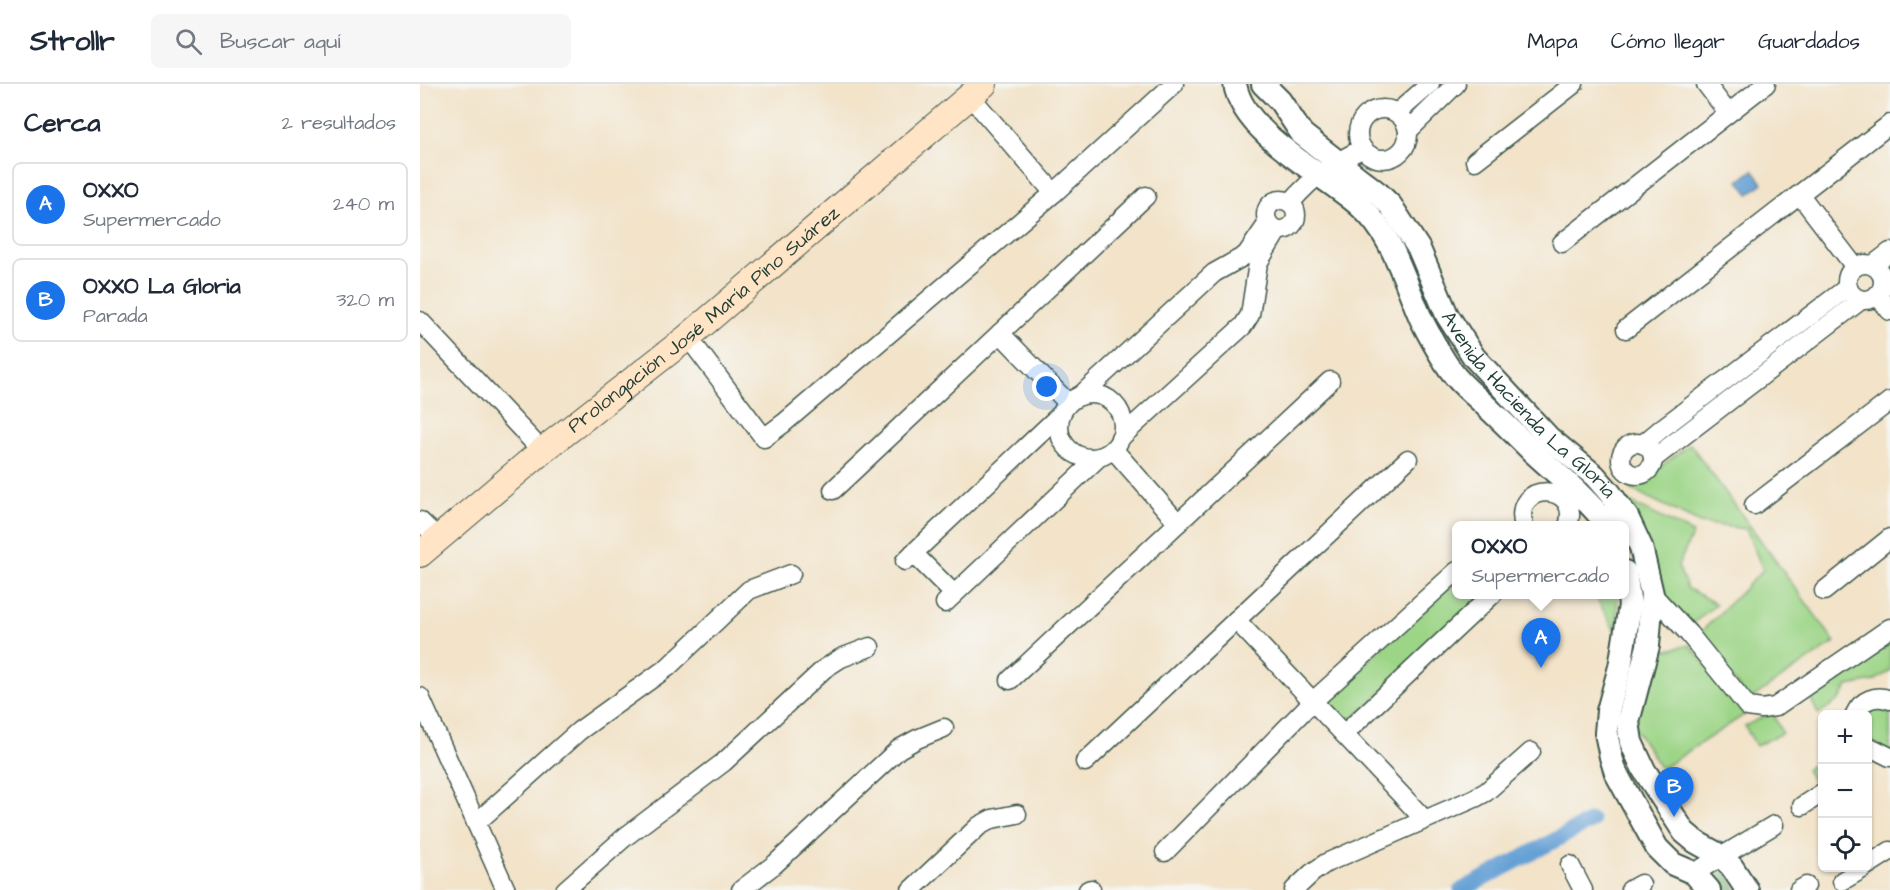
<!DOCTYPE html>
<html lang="es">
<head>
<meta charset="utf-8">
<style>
	body { margin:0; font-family:"Architects Daughter",sans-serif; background:#f6f6f7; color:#1f2937 }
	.controls { position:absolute; right:18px; bottom:18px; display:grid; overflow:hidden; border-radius:9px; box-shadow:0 2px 4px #0004 }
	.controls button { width:54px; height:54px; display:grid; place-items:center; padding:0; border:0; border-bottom:2px solid #e0e1e3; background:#fff; color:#1f2937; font:30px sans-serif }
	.you { position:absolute; left:627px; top:303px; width:21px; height:21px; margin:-15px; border:4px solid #fff; border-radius:50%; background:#1a73e8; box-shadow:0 0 0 9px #1a73e833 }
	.badge { display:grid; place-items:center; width:39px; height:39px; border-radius:50%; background:#1a73e8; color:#fff; font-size:20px; font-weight:700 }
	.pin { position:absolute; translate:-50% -50px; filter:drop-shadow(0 2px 3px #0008) }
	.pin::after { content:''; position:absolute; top:32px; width:21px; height:18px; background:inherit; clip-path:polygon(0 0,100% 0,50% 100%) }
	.popup { position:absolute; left:1032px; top:437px; width:177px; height:78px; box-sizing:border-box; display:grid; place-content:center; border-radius:9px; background:#fff; filter:drop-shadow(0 2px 4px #0005); font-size:20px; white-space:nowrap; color:#747a83 }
	.popup b { font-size:22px; color:#1f2937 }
	.popup::after { content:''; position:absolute; left:50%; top:100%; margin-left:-12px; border:12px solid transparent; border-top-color:#fff }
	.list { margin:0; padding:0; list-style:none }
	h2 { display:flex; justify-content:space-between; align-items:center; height:78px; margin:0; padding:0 24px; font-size:26px }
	h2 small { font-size:20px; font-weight:400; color:#747a83 }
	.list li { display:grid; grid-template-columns:39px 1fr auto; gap:18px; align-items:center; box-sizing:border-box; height:84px; margin:0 12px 12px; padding:0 12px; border:2px solid #e0e1e3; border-radius:9px }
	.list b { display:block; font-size:22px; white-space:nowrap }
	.list p { margin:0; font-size:20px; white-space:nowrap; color:#747a83 }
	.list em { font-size:20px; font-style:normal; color:#747a83 }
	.icon { flex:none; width:33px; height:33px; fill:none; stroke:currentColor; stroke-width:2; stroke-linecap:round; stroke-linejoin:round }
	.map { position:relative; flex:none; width:1470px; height:806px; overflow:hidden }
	header { display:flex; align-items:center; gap:36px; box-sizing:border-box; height:84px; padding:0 30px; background:#fff; border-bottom:2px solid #e0e1e3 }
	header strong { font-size:28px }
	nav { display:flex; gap:33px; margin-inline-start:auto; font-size:21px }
	.search { width:420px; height:54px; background:#f6f6f7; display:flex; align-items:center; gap:15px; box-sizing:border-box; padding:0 21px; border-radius:9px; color:#747a83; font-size:22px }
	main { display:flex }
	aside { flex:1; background:#fff }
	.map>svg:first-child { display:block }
</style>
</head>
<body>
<header>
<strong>Strollr</strong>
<div class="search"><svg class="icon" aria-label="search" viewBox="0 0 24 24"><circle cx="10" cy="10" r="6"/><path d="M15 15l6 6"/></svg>Buscar aquí</div>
<nav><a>Mapa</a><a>Cómo llegar</a><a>Guardados</a></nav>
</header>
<main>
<aside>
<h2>Cerca<small>2 resultados</small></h2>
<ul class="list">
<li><span class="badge">A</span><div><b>OXXO</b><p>Supermercado</p></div><em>240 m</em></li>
<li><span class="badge">B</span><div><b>OXXO La Gloria</b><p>Parada</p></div><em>320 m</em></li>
</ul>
</aside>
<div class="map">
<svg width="1470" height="806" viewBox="0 0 1470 806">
	<rect width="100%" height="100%" fill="#f6f6f2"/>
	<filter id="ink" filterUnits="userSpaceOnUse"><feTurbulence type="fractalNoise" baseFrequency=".0167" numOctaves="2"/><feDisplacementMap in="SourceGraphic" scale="12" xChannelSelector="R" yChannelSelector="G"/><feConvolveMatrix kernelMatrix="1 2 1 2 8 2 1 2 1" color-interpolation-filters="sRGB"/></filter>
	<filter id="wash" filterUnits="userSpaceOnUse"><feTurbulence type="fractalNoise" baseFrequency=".008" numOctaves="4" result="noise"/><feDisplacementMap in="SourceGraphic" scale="24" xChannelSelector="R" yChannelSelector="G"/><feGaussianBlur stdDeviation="1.35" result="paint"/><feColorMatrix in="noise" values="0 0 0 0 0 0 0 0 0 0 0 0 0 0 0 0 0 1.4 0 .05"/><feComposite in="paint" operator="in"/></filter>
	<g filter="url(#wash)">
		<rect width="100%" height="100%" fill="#f2e3c9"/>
		<g fill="#9dd587" stroke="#5e895e" stroke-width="1.5">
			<polygon points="1270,360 1415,558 1329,616 1278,551 1343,486 1326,445 1280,439 1211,405"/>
			<polygon points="1203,415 1273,449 1258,482 1267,504 1296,520 1270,542 1238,505"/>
			<polygon points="1037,496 1037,510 1065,511 927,640 903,617"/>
			<polygon points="1175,511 1198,511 1196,549"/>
			<polygon points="1470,547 1470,587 1454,597 1428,602 1419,616 1398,630 1388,609"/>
			<polygon points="1270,561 1324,631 1241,685 1214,643 1234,569"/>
			<polygon points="1458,619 1470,624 1470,670 1448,655 1448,630 1440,630"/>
			<polygon points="1352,628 1362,649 1336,662 1325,642"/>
			<polygon points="1402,675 1402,696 1395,700 1386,686"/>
		</g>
		<polygon fill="#7eb674" stroke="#4e7a54" stroke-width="1.5" points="1301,780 1317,806 1293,806 1284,791"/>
		<polygon fill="#66a1d6" stroke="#426f85" stroke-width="1.5" points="1333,86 1343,99 1329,110 1319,97"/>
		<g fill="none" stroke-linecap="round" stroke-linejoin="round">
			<polyline stroke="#66a1d6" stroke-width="16" points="1042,806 1171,737"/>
		</g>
	</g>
	<g filter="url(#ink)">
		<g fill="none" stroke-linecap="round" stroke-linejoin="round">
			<defs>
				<g id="minor">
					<polyline points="1286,0 1308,29"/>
					<polyline points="550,12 634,109"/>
					<circle cx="963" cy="50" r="25"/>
					<polyline points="977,29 1010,0"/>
					<polyline points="988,47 1036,0"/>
					<polyline points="1055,77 1154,0"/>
					<polyline points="1380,111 1435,183"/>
					<circle cx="861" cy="131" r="15"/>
					<path d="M871,118c23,-26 40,-38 71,-53"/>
					<polyline points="1142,159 1346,0"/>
					<circle cx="1445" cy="198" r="18"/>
					<polyline points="1453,181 1470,168"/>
					<polyline points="1457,211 1470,227"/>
					<polyline points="0,237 122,367"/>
					<polyline points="1206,245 1470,40"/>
					<polyline points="580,249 648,319"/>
					<polyline points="268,253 344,354 364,339 634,109 754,0"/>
					<circle cx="671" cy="342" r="32"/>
					<polyline points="660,312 794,189 826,171 848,139"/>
					<polyline points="700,354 823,242 830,231 838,179 858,146"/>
					<circle cx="1217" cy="375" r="16"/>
					<polyline points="1223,360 1241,345 1428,203"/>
					<polyline points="693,365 758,439"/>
					<polyline points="1233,375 1441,216"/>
					<polyline points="413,406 726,112"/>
					<polyline points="1334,421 1470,317"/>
					<polyline points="0,437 18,454"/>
					<path d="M1104,442c-14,-46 59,-44 44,0"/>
					<polyline points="493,469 534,510"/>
					<polyline points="485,477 641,330"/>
					<polyline points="1404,507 1470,454"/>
					<polyline points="1232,510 1269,550 1328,623 1342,625 1355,623 1470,544"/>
					<polyline points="525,519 679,373"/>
					<polyline points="816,536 1004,735"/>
					<polyline points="590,596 910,297"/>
					<polyline points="0,613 86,806"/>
					<path d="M1435,630c6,-14 21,-20 35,-14"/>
					<polyline points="924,650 1073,510"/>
					<polyline points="1448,662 1470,673"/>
					<polyline points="665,678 988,375"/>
					<polyline points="1382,722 1402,709"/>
					<polyline points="56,739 159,647 248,583 329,506 371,490"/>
					<polyline points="745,768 892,618 1037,487"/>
					<polyline points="1150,781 1163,806"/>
					<polyline points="1448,781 1470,767"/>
					<polyline points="1274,789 1354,741"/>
					<polyline points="1422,797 1444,784"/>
					<polyline points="145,806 205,753 304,678 404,585 421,574 450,563"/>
					<polyline points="321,806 355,780 479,665 497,655 524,644"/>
					<polyline points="491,806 559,742 572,735 597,730"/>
					<polyline points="668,806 671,805"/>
					<polyline points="874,806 892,789 906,779 1055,714 1066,708 1111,668"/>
					<polyline points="1210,806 1221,800"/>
					<polyline points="1379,806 1386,802"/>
				</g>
				<g id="tertiary">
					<path d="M815,0c8,50 89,90 125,122 34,30 44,75 62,115 9,17 18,35 30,51 9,13 24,24 35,35 16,15 31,30 46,45 26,24 53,45 75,74"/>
					<path id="s1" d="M843,0l17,17 22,33 77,60 12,12 28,43 28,66 27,42 75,81 46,38 14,16 18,25 14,30 11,47 -4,52 -20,76 3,20 13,28 40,62 12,10 25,14 11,11 15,23"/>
					<polyline points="1205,488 1210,521 1200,583 1188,627 1186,649 1191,673 1196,689 1237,764 1253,780 1274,789 1289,806"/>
				</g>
				<g id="secondary">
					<path id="s2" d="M0,470l122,-103 146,-114 296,-253"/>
				</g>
			</defs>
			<use href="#minor" stroke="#3f564a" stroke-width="21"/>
			<use href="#tertiary" stroke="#3f564a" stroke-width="26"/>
			<use href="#secondary" stroke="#3f564a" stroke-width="28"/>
			<use href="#minor" stroke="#fff" stroke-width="18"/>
			<use href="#tertiary" stroke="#fff" stroke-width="22"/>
			<use href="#secondary" stroke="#ffe4c6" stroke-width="26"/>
		</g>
	</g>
	<g text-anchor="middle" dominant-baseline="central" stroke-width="6" stroke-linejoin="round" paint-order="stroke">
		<g font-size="20" fill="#1f3d34" stroke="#f6f6f2">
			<text stroke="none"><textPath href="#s2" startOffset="368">Prolongación José María Pino Suárez</textPath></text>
			<text stroke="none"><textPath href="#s1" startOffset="423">Avenida Hacienda La Gloria</textPath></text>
		</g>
	</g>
</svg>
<div class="controls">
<button>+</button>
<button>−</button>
<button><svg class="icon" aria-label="locate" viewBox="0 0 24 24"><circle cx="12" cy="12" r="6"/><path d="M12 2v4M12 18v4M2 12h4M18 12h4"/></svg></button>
</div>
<div class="you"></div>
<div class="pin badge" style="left:1121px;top:584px">A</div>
<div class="popup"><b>OXXO</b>Supermercado</div>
<div class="pin badge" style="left:1254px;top:733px">B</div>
</div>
</main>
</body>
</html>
